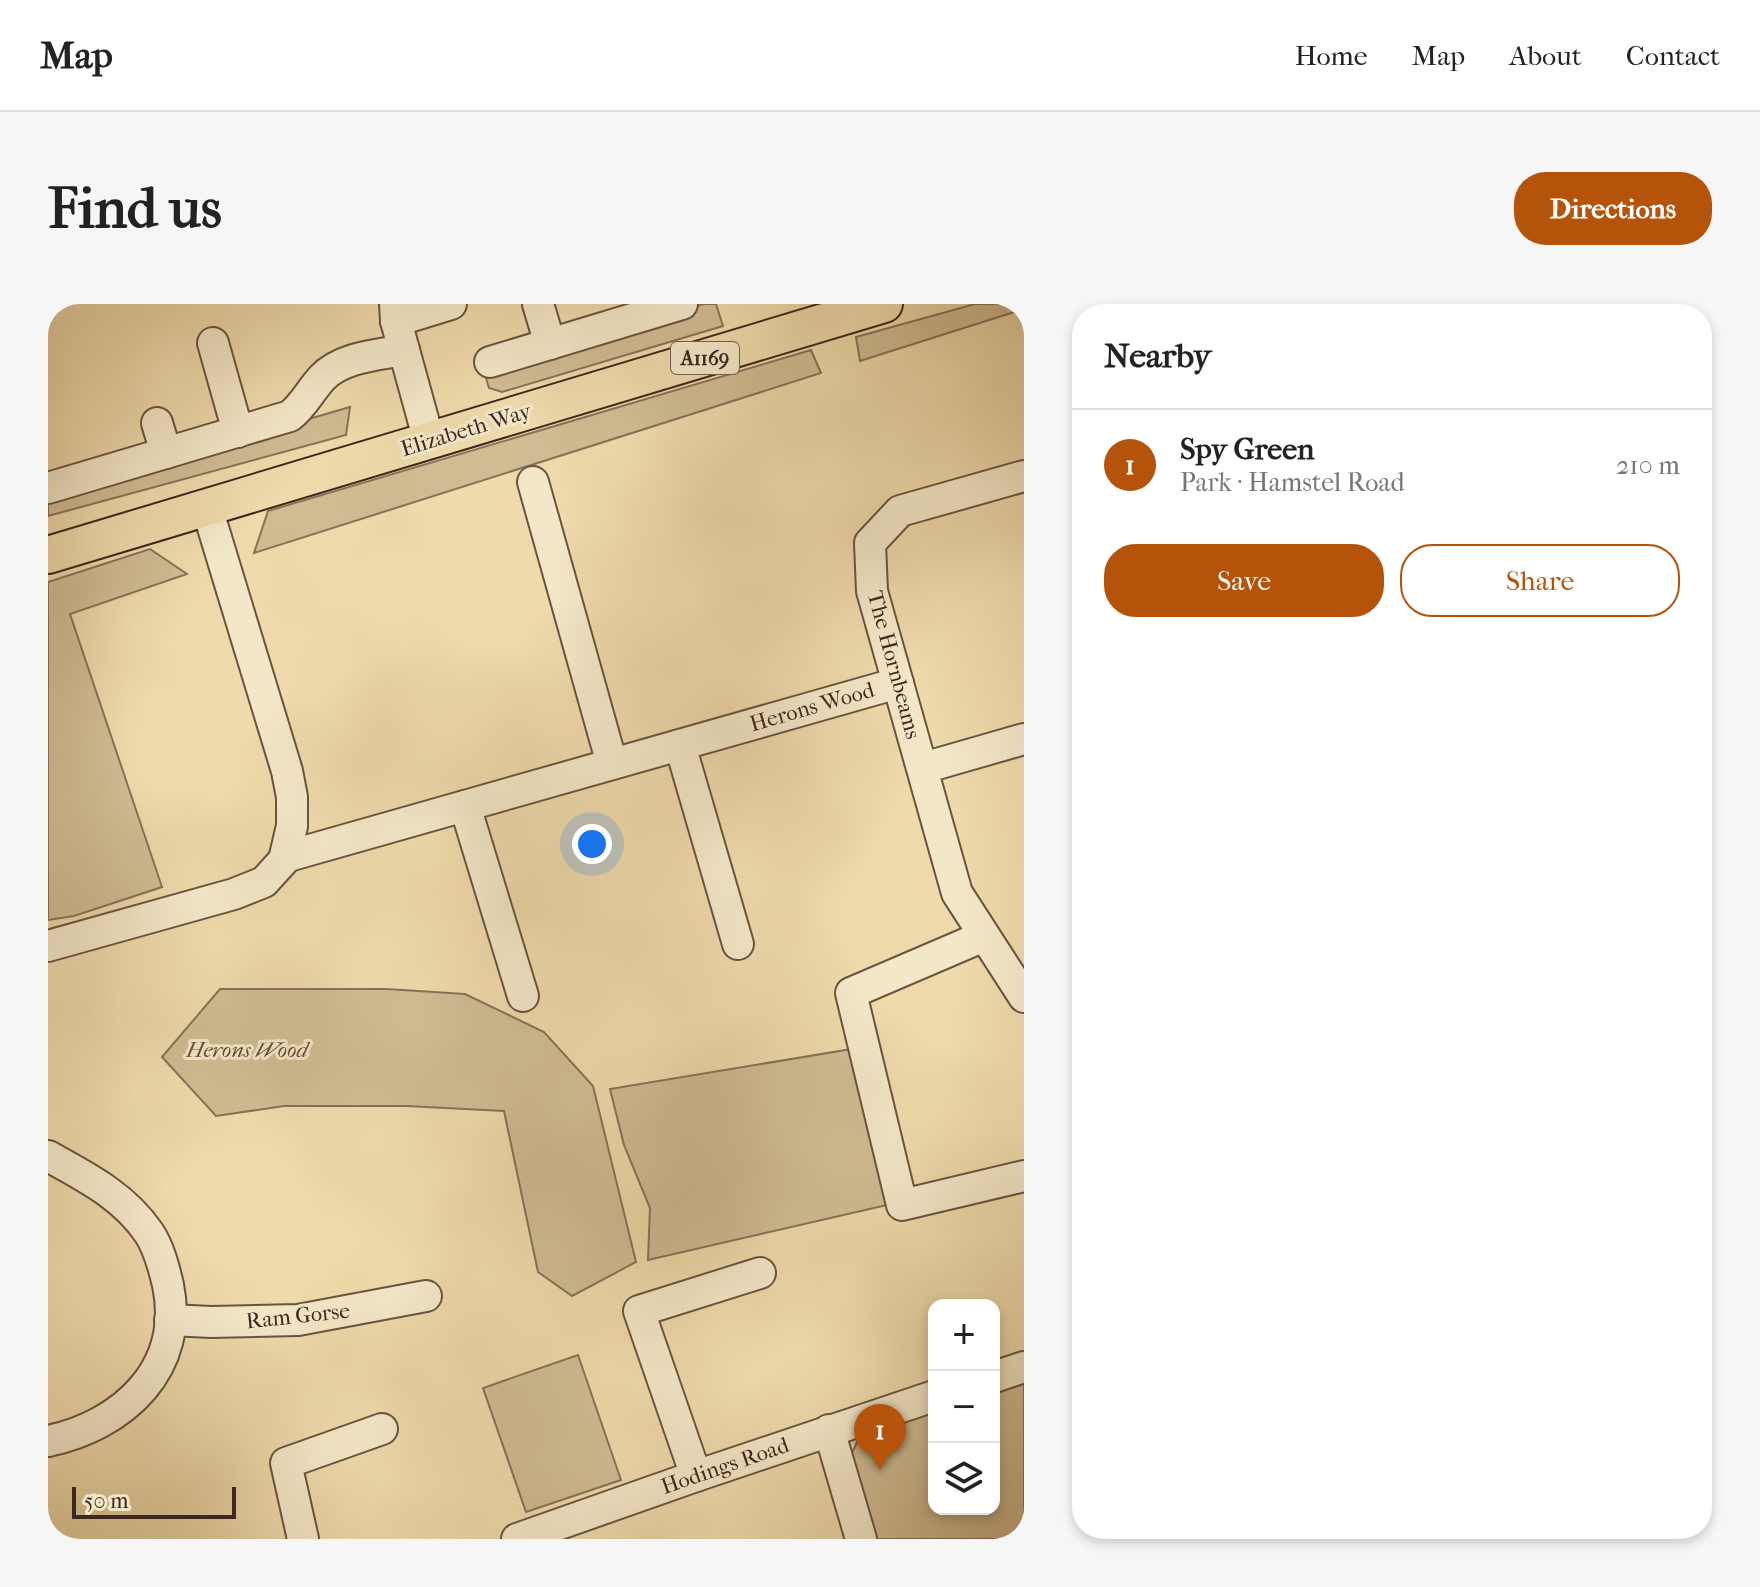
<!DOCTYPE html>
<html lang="en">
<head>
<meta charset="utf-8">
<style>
	body { margin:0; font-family:"IM FELL French Canon",serif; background:#f6f6f6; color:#222 }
	.controls { position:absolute; right:24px; bottom:24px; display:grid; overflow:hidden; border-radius:16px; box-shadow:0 4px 12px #0003 }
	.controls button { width:72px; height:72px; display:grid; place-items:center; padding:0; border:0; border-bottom:2px solid #e0e0e0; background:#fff; color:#222; font:40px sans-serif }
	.scale { position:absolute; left:24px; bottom:20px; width:164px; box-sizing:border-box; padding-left:8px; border:4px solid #3e271d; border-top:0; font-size:22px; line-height:28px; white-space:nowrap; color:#3e271d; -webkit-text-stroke:6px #f4e7c8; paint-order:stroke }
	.you { position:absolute; left:544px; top:540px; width:28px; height:28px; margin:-20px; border:6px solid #fff; border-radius:50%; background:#1a73e8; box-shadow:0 0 0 12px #1a73e833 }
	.badge { display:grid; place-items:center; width:52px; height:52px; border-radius:50%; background:#b45309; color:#fff; font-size:26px; font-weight:700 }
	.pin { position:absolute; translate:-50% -66px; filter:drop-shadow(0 2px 4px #0008) }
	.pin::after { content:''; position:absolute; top:42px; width:28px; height:24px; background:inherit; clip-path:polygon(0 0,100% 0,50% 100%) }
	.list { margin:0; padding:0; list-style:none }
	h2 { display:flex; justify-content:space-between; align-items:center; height:104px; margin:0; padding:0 32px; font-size:34px }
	h2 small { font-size:26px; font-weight:400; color:#767676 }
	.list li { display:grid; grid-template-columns:52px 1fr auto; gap:24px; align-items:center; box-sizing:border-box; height:112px; padding:0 32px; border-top:2px solid #e0e0e0 }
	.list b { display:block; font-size:30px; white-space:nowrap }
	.list p { margin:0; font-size:26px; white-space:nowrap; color:#767676 }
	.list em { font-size:26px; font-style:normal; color:#767676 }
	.actions { display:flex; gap:16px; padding:24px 32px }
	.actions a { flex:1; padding:18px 0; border:2px solid #b45309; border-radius:32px; text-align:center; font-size:28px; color:#b45309 }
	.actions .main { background:#b45309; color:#fff }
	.icon { flex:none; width:44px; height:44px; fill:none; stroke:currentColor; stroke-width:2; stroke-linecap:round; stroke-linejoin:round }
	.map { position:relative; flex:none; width:976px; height:1235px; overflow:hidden; border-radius:32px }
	header { display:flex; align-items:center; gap:48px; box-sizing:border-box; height:112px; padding:0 40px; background:#fff; border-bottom:2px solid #e0e0e0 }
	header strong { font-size:38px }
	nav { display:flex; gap:44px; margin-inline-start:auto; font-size:28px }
	.intro { display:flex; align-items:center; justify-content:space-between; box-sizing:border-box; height:192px; padding:0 48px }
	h1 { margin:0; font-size:56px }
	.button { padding:20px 36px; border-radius:32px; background:#b45309; color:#fff; font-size:28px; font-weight:700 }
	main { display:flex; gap:48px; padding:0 48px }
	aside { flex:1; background:#fff; border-radius:32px; box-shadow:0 4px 12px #0003 }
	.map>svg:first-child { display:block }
</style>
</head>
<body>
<header>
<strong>Map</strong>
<nav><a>Home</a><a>Map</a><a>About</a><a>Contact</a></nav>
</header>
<div class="intro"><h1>Find us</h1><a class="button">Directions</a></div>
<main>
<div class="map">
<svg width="976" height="1235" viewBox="0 0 976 1235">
	<rect width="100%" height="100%" fill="#eedaab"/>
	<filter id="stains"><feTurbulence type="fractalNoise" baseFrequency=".0025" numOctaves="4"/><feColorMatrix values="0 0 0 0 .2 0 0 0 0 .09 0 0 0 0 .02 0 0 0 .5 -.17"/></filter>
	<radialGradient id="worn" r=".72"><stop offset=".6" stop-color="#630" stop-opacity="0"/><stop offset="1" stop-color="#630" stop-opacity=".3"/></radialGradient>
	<g fill="#d0bc93" stroke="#877258" stroke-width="2">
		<polygon points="656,0 668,0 675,22 454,88 441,84 435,64"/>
		<polygon points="927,0 976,0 976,5 812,57 808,33"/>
		<polygon points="763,46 773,69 206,249 220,207"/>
		<polygon points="302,103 298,131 0,212 0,185 3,190"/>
		<polygon points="102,245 139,270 22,310 114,583 26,612 0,616 0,278"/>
		<polygon points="172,685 339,685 417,690 496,728 545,782 588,958 524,992 490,968 456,807 358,802 236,802 168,812 114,753"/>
		<polygon points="804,745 839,901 600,956 602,904 576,841 562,785"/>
		<polygon points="530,1051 573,1176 478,1208 435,1084"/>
		<polygon points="976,1080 976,1235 829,1235 816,1206 801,1156 813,1129 886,1101 886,1205 946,1205 946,1089"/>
	</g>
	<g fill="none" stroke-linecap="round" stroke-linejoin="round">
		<defs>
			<g id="minor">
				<polyline points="347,0 348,17 381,137"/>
				<polyline points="490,0 502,40"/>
				<polyline points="348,17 403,0"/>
				<polyline points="165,39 190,128"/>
				<polyline points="442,58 634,0"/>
				<polyline points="109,119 118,149"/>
				<polyline points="976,172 852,207 822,239 824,287 909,589 976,693"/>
				<polyline points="485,178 564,460"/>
				<path d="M0,184l242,-72c14,-11 20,-25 32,-38 19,-21 56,-23 82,-28"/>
				<polyline points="632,441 690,640"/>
				<polyline points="875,464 976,435"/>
				<polyline points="417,502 475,692"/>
				<polyline points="237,553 850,379"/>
				<polyline points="936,632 803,689 854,901 976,872"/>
				<polyline points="0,642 186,590 216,578 236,556 244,522 244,493 239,467 159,204"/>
				<path d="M0,852c38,21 76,40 101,77 10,15 15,35 19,52 17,83 -44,140 -120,156"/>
				<polyline points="122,1016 163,1018 250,1016 378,992"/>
				<polyline points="946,1073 976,1063"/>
				<polyline points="781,1126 813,1235"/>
				<polyline points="648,1172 591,1007 712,969"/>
				<polyline points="255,1235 238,1159 334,1125"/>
				<polyline points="469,1235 648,1172 886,1092"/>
			</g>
			<polyline id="major" points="0,251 836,0"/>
		</defs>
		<use href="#minor" stroke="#6a5440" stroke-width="34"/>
		<use href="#major" stroke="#3e271d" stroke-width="40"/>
		<use href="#minor" stroke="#f4e7c8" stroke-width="30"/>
		<use href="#major" stroke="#eedaab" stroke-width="36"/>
	</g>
	<g text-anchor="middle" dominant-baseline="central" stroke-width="6" stroke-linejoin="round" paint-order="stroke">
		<rect fill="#f4e7c8" stroke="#756150" stroke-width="2" x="623" y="38" width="68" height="32" rx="6"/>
		<g font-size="20" font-weight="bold" fill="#3e271d">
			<text x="657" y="54">A1169</text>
		</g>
		<g font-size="22" fill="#3e271d" stroke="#f4e7c8">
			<text transform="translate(418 126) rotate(-17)">Elizabeth Way</text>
			<text transform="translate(846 361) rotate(75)">The Hornbeams</text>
			<text transform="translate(764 403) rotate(-16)">Herons Wood</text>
			<text transform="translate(250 1012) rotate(-6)">Ram Gorse</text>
			<text transform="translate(677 1162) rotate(-19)">Hodings Road</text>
		</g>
		<g font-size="22" font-style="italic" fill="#624c3a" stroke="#f4e7c8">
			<text x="199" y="746">Herons Wood</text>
		</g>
	</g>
	<rect width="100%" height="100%" filter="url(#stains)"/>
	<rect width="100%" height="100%" fill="url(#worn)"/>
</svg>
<div class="controls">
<button>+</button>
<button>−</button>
<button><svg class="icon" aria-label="layers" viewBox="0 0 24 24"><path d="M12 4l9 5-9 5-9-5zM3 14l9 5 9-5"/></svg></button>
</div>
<div class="scale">50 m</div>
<div class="you"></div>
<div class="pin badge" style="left:832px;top:1166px">1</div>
</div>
<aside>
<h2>Nearby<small></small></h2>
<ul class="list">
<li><span class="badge">1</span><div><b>Spy Green</b><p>Park · Hamstel Road</p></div><em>210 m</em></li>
</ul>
<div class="actions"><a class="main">Save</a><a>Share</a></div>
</aside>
</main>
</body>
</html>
